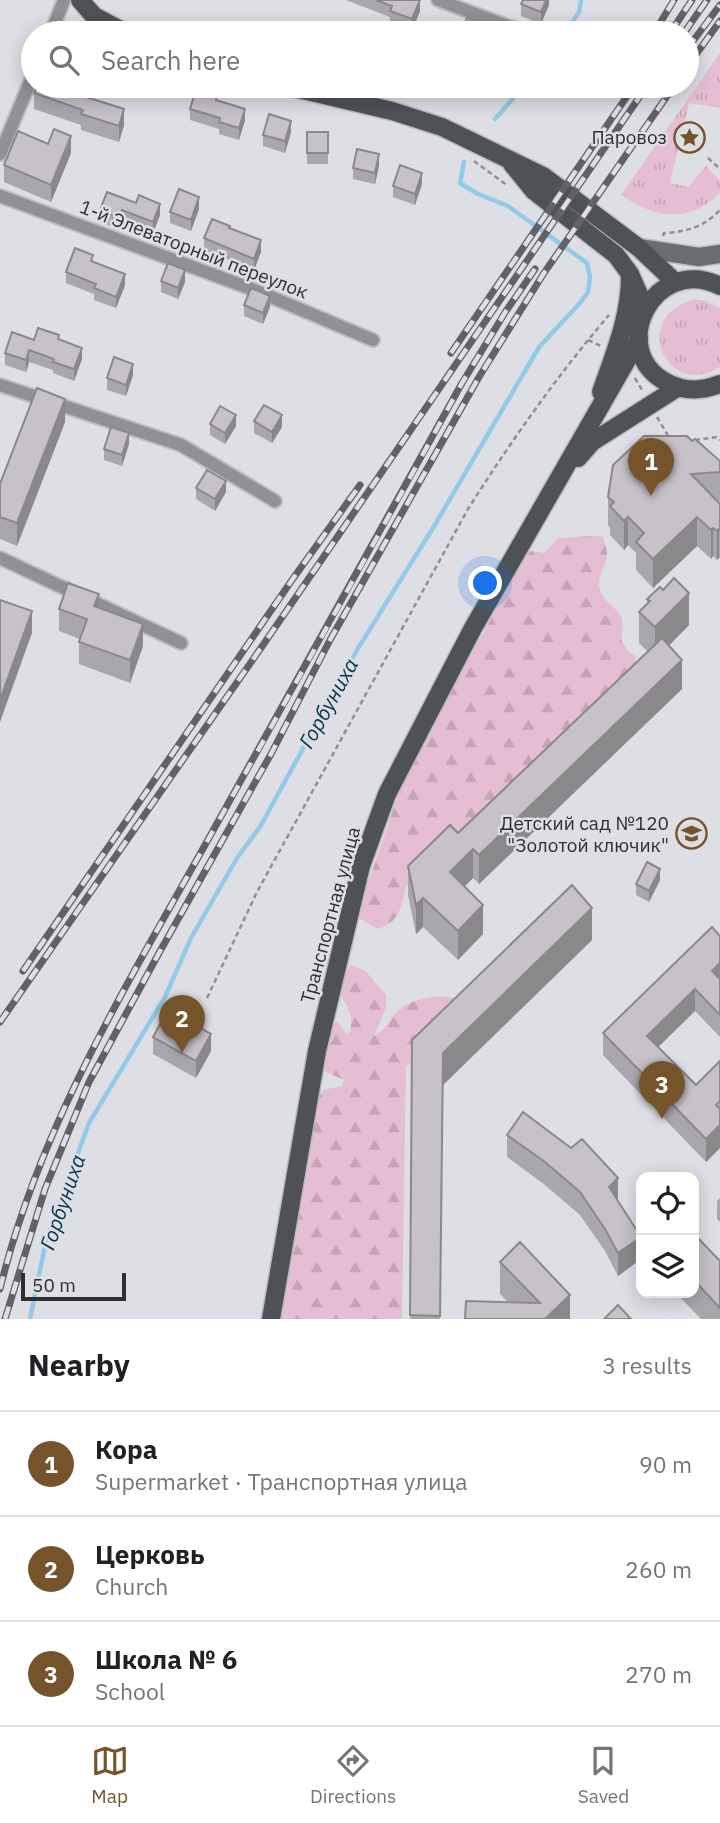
<!DOCTYPE html>
<html lang="en">
<head>
<meta charset="utf-8">
<style>
	body { margin:0; font-family:"IBM Plex Sans",sans-serif; background:#f6f6f6; color:#202124 }
	.controls { position:absolute; right:21px; bottom:21px; display:grid; overflow:hidden; border-radius:14px; box-shadow:0 4px 18px #0003 }
	.controls button { width:63px; height:63px; display:grid; place-items:center; padding:0; border:0; border-bottom:2px solid #e0e0e0; background:#fff; color:#202124; font:35px sans-serif }
	.scale { position:absolute; left:21px; bottom:18px; width:105px; box-sizing:border-box; padding-left:7px; border:4px solid #2f2f32; border-top:0; font-size:19px; line-height:24px; white-space:nowrap; color:#2f2f32; -webkit-text-stroke:5px #dedee5; paint-order:stroke }
	.you { position:absolute; left:486px; top:584px; width:24px; height:24px; margin:-18px; border:5px solid #fff; border-radius:50%; background:#1a73e8; box-shadow:0 0 0 10px #1a73e833 }
	.badge { display:grid; place-items:center; width:46px; height:46px; border-radius:50%; background:#75532b; color:#fff; font-size:23px; font-weight:700 }
	.pin { position:absolute; translate:-50% -58px; filter:drop-shadow(0 2px 4px #0008) }
	.pin::after { content:''; position:absolute; top:37px; width:24px; height:21px; background:inherit; clip-path:polygon(0 0,100% 0,50% 100%) }
	.list { margin:0; padding:0; list-style:none }
	h2 { display:flex; justify-content:space-between; align-items:center; height:91px; margin:0; padding:0 28px; font-size:30px }
	h2 small { font-size:23px; font-weight:400; color:#757577 }
	.list li { display:grid; grid-template-columns:46px 1fr auto; gap:21px; align-items:center; box-sizing:border-box; height:105px; padding:0 28px; border-top:2px solid #e0e0e0 }
	.list b { display:block; font-size:26px; white-space:nowrap }
	.list p { margin:0; font-size:23px; white-space:nowrap; color:#757577 }
	.list em { font-size:23px; font-style:normal; color:#757577 }
	.icon { flex:none; width:38px; height:38px; fill:none; stroke:currentColor; stroke-width:2; stroke-linecap:round; stroke-linejoin:round }
	.map { position:relative; flex:none; width:720px; height:1319px; overflow:hidden }
	.search { position:absolute; background:#fff; box-shadow:0 4px 18px #0003; left:21px; right:21px; top:21px; height:77px; display:flex; align-items:center; gap:18px; box-sizing:border-box; padding:0 24px; border-radius:38px; color:#757577; font-size:26px }
	.sheet { height:406px; background:#fff }
	nav { display:flex; justify-content:space-around; align-items:center; box-sizing:border-box; height:98px; border-top:2px solid #e0e0e0; background:#fff; font-size:19px; color:#757577 }
	nav a { display:grid; justify-items:center; gap:4px }
	nav .on { color:#75532b }
	.map>svg:first-child { display:block }
</style>
</head>
<body>
<div class="map">
<svg width="720" height="1319" viewBox="0 0 720 1319">
	<defs>
		<pattern id="grass-tufts" width="24" height="20" patternUnits="userSpaceOnUse" patternTransform="scale(1.75)"><rect width="24" height="20" fill="#e6bed4"/><path d="M3 7l-1-3M5 7V3M7 7l1-3M15 17l-1-3M17 17v-4M19 17l1-3" fill="none" stroke="#c6a4b6"/></pattern>
		<pattern id="forest-firs" width="22" height="20" patternUnits="userSpaceOnUse" patternTransform="scale(1.75)"><rect width="22" height="20" fill="#e6bed4"/><path d="M5 1l3.5 6h-7zM16 11l3.5 6h-7z" fill="#c6a4b6"/></pattern>
	</defs>
	<rect width="100%" height="100%" fill="#dedee5"/>
	<g fill="url(#grass-tufts)">
		<path d="M720,53v55l-31,-5 -19,80 18,4 18,-21 14,15v12c-33,32 -64,25 -99,2z"/>
		<path d="M692,300h11l17,8v59c-53,33 -90,-48 -28,-67z"/>
	</g>
	<g fill="url(#forest-firs)">
		<path d="M594,536l9,1c1,5 4,12 4,17 0,12 -13,24 -6,38 12,23 27,14 20,48l8,13 6,2 1,10 -230,221c-5,21 -6,36 -28,43l-18,-10 2,-18 37,-109 20,-42 106,-194 6,-5 13,2 14,-15z"/>
		<path d="M351,965c20,5 20,16 35,29v14l-12,28c11,-5 15,-16 23,-24 15,-16 48,-19 68,-11l2,8 -61,58 -4,252h-126l41,-218 6,-11 19,-4 2,-6 -20,-9 -3,-5c3,-15 3,-35 16,-45l9,13 4,-2c6,-25 -12,-31 -10,-46 1,-7 7,-15 11,-21z"/>
	</g>
	<g fill="none" stroke-linecap="round" stroke-linejoin="round">
		<g stroke="#92cae8" stroke-width="4.5">
			<polyline points="565,33 579,12 581,0"/>
			<polyline points="495,119 524,86"/>
			<polyline points="30,1319 46,1241 89,1123 165,997 191,938 237,858 260,827 357,650 436,523 539,347 580,303 588,292 590,277 587,263 508,206 478,194 460,183 464,162"/>
		</g>
		<defs>
			<g id="street">
				<polyline points="438,0 524,32"/>
				<polyline points="51,33 64,0"/>
				<polyline points="0,154 33,75"/>
				<polyline points="0,196 252,289 373,340"/>
				<polyline points="0,385 181,445 275,501"/>
				<polyline points="0,558 181,643"/>
			</g>
			<polyline id="secondary" points="639,248 699,257 720,254"/>
			<g id="primary">
				<polyline points="80,0 94,16 126,33"/>
				<polyline points="286,86 392,111 442,127 543,176 639,248 675,282"/>
				<polyline points="512,164 534,191 616,255 630,274 645,308"/>
				<path d="M720,286c-67,-33 -115,66 -52,97 18,9 34,8 52,1"/>
				<path d="M601,392c13,-37 29,-75 29,-115"/>
				<polyline points="578,458 592,442 677,388"/>
				<polyline points="271,1319 317,1051 361,866 387,794 473,628 639,339"/>
			</g>
		</defs>
		<use href="#street" stroke="#bbbbc1" stroke-width="16"/>
		<use href="#secondary" stroke="#bbbbc1" stroke-width="21"/>
		<use href="#primary" stroke="#bbbbc1" stroke-width="21"/>
		<g stroke="#8f8f94" stroke-width="2.5" stroke-dasharray="5 3.5" stroke-linecap="butt">
			<polyline points="246,86 274,93"/>
			<polyline points="708,158 720,169"/>
			<polyline points="474,161 508,186"/>
			<path d="M663,236l1,-3c22,-1 40,-6 56,-23"/>
			<polyline points="588,340 601,346"/>
			<polyline points="635,378 642,390"/>
			<polyline points="657,417 670,439"/>
			<polyline points="695,440 717,437 720,440"/>
			<path d="M207,998l50,-106 211,-383c43,-68 89,-133 141,-194"/>
		</g>
		<use href="#street" stroke="#8f9194" stroke-width="12"/>
		<use href="#secondary" stroke="#696c70" stroke-width="18"/>
		<use href="#primary" stroke="#4e5156" stroke-width="18"/>
		<defs>
			<g id="rail">
				<polyline points="654,33 674,0"/>
				<polyline points="670,33 692,0"/>
				<polyline points="684,33 707,0"/>
				<polyline points="687,49 720,5"/>
				<polyline points="687,67 720,21"/>
				<polyline points="451,353 634,86"/>
				<polyline points="23,971 292,580 360,485"/>
				<polyline points="0,1022 263,645 647,86"/>
				<path d="M0,1289c38,-157 122,-296 200,-435 88,-157 176,-314 262,-471l44,-72 29,-42"/>
				<polyline points="5,1319 45,1189 89,1082 159,953 271,754 330,640 479,377 544,273 674,86"/>
			</g>
		</defs>
		<use href="#rail" stroke="#616166" stroke-width="7"/>
		<use href="#rail" stroke="#dedee5" stroke-width="4.5" stroke-dasharray="13" stroke-linecap="butt"/>
	</g>
	<g fill="#aaa7ac">
		<polygon points="346,0 420,0 420,11 412,31 390,22 390,17"/>
		<polygon points="549,0 549,5 541,24 521,16 521,4"/>
		<polygon points="37,86 92,86 88,97 124,125 119,142 81,130 81,125 34,109 34,93"/>
		<polygon points="218,101 245,120 239,140 219,134 219,129 190,120 190,109"/>
		<polygon points="291,132 285,153 263,146 263,135"/>
		<rect x="307" y="132" width="21" height="32"/>
		<polygon points="71,153 51,202 4,182 4,165"/>
		<polygon points="379,166 375,184 353,179 353,168"/>
		<polygon points="422,184 415,205 393,197 393,186"/>
		<polygon points="136,203 160,215 153,233 122,221 119,229 100,222 100,210"/>
		<polygon points="199,209 191,231 170,223 170,212"/>
		<polygon points="230,229 261,252 254,270 204,250 204,238"/>
		<polygon points="93,262 125,285 116,308 94,300 94,294 66,283 66,272"/>
		<polygon points="161,281 185,282 178,299 161,292"/>
		<polygon points="244,305 270,307 263,324 244,316"/>
		<polygon points="34,340 59,340 82,359 74,381 53,373 53,370 29,362 26,372 5,365 5,353"/>
		<polygon points="133,375 126,396 107,390 107,378"/>
		<polygon points="254,421 282,427 272,443 254,433"/>
		<polygon points="65,422 17,546 0,539 0,484"/>
		<polygon points="210,424 236,426 225,444 210,435"/>
		<polygon points="129,444 122,466 104,460 104,449"/>
		<polygon points="720,461 720,501 717,501 720,504 720,558 719,558 717,560 713,556 711,559 697,546 653,588 636,570 636,553 628,545 624,550 610,535 610,528 608,525 608,497"/>
		<polygon points="196,488 226,492 215,511 196,499"/>
		<polygon points="647,599 689,625 669,646 682,689 479,884 473,878 464,887 483,934 458,960 423,927 416,934 408,895 408,866 458,833 648,652 639,643 639,612 647,604"/>
		<polygon points="99,608 143,646 130,683 79,664 79,642 80,639 59,631 59,609"/>
		<polygon points="660,880 649,902 636,895 636,884"/>
		<polygon points="720,936 720,1037 695,1011 658,1047 696,1085 720,1061 720,1148 706,1162 603,1055 603,1033"/>
		<polygon points="592,940 443,1085 440,1319 410,1319 412,1040"/>
		<polygon points="153,1037 211,1051 196,1078 153,1054"/>
		<polygon points="507,1135 618,1200 641,1259 618,1276 605,1251 580,1215 545,1185 507,1157"/>
		<polygon points="720,1198 720,1222 717,1219 717,1201"/>
		<polygon points="694,1235 720,1261 720,1319 701,1319 676,1293 694,1293"/>
		<polygon points="500,1262 570,1319 508,1302 500,1294"/>
	</g>
	<g fill="#8b888c">
		<polygon points="420,0 420,11 412,31 412,19"/>
		<polygon points="546,0 549,0 549,5 541,24 541,12"/>
		<polygon points="86,86 92,86 83,112 83,96"/>
		<polygon points="124,109 124,125 119,142 119,126"/>
		<polygon points="245,109 245,120 239,140 239,128"/>
		<polygon points="291,121 291,132 285,153 285,141"/>
		<polygon points="71,136 71,153 51,202 51,185"/>
		<polygon points="379,154 379,166 375,184 375,173"/>
		<polygon points="422,173 422,184 415,205 415,194"/>
		<polygon points="199,197 199,209 191,231 191,220"/>
		<polygon points="160,204 160,215 153,233 153,222"/>
		<polygon points="122,210 122,221 119,229 119,218"/>
		<polygon points="261,240 261,252 254,270 254,259"/>
		<polygon points="185,270 185,282 178,299 178,288"/>
		<polygon points="125,274 125,285 116,308 116,297"/>
		<polygon points="270,296 270,307 263,324 263,313"/>
		<polygon points="82,348 82,359 74,381 74,369"/>
		<polygon points="29,350 29,362 26,372 26,360"/>
		<polygon points="133,364 133,375 126,396 126,385"/>
		<polygon points="65,399 65,422 17,546 17,523"/>
		<polygon points="236,415 236,426 225,444 225,433"/>
		<polygon points="282,415 282,427 272,443 272,432"/>
		<polygon points="129,433 129,444 122,466 122,455"/>
		<polygon points="226,481 226,492 215,511 215,499"/>
		<polygon points="628,517 628,545 624,550 624,521"/>
		<polygon points="697,517 697,546 653,588 653,559"/>
		<polygon points="713,528 713,556 711,559 711,530"/>
		<polygon points="719,529 719,558 717,560 717,531"/>
		<polygon points="689,593 689,625 655,659 655,627"/>
		<polygon points="99,594 99,616 94,606"/>
		<polygon points="32,611 32,633 0,722 0,700"/>
		<polygon points="143,624 143,646 130,683 130,660"/>
		<polygon points="682,660 682,689 479,884 479,855"/>
		<polygon points="473,849 473,878 450,901 450,872"/>
		<polygon points="660,869 660,880 649,902 649,891"/>
		<polygon points="423,898 423,927 416,934 416,905"/>
		<polygon points="483,905 483,934 458,960 458,931"/>
		<polygon points="592,908 592,940 443,1085 440,1319 443,1053"/>
		<polygon points="720,963 720,986 712,971"/>
		<polygon points="695,989 695,1011 647,1058 647,1036"/>
		<polygon points="211,1034 211,1051 196,1078 196,1061"/>
		<polygon points="720,1125 720,1148 706,1162 706,1139"/>
		<polygon points="618,1178 618,1200 609,1187"/>
		<polygon points="641,1237 641,1259 618,1276 618,1253"/>
		<polygon points="570,1295 570,1319 545,1319"/>
	</g>
	<g fill="#c6c2c8" stroke="#8b888c" stroke-width="2">
		<polygon points="376,0 420,0 412,19 390,11 392,6"/>
		<polygon points="523,0 546,0 541,12 521,4"/>
		<polygon points="467,18 487,26 484,33 460,33"/>
		<polygon points="37,86 86,86 83,96 124,109 119,126 81,114 83,110 34,93"/>
		<polygon points="197,86 218,92 216,100 245,109 239,128 219,122 220,118 190,109"/>
		<polygon points="269,114 291,121 285,141 263,135"/>
		<polygon points="54,129 71,136 51,185 4,165 18,131 48,144"/>
		<rect x="307" y="132" width="21" height="21"/>
		<polygon points="357,149 379,154 375,173 353,168"/>
		<polygon points="400,165 422,173 415,194 393,186"/>
		<polygon points="179,189 199,197 191,220 170,212"/>
		<polygon points="107,192 136,203 139,195 160,204 153,222 122,210 119,218 100,210"/>
		<polygon points="212,219 230,226 229,228 261,240 254,259 204,238"/>
		<polygon points="75,248 93,255 91,261 125,274 116,297 94,288 96,284 66,272"/>
		<polygon points="168,263 185,270 178,288 161,281"/>
		<polygon points="251,288 270,296 263,313 244,305"/>
		<polygon points="38,328 59,335 58,339 82,348 74,369 53,362 54,359 29,350 26,360 5,353 12,332 34,340"/>
		<polygon points="114,357 133,364 126,385 107,378"/>
		<polygon points="37,388 65,399 17,523 0,517 0,484"/>
		<polygon points="264,405 282,415 272,432 254,421"/>
		<polygon points="220,406 236,415 225,433 210,424"/>
		<polygon points="111,427 129,433 122,455 104,449"/>
		<polygon points="644,436 687,436 692,441 695,439 720,461 720,472 691,474 720,504 720,530 719,529 717,531 713,528 711,530 697,517 653,559 636,542 644,533 628,517 624,521 610,506 614,502 608,497 613,465"/>
		<polygon points="207,470 226,481 215,499 196,488"/>
		<polygon points="674,578 689,593 655,627 639,612 650,601 647,599 660,587 663,590"/>
		<polygon points="68,583 99,594 94,606 143,624 130,660 79,642 87,619 59,609"/>
		<polygon points="0,600 32,611 0,700"/>
		<polygon points="662,638 682,660 479,855 473,849 450,872 483,905 458,931 423,898 416,905 408,866 450,825 458,833"/>
		<polygon points="647,862 660,869 649,891 636,884"/>
		<polygon points="572,885 592,908 443,1053 440,1316 410,1315 412,1040"/>
		<polygon points="712,927 720,936 720,963 712,971 720,979 720,1015 695,989 647,1036 696,1085 720,1061 720,1101 716,1105 720,1109 720,1125 706,1139 603,1033"/>
		<polygon points="168,1010 211,1034 196,1061 153,1037"/>
		<polygon points="523,1112 571,1148 582,1139 618,1178 609,1187 641,1237 618,1253 605,1229 580,1192 545,1162 507,1135"/>
		<polygon points="694,1234 720,1261 720,1308 694,1280"/>
		<polygon points="520,1242 570,1295 545,1319 465,1319 466,1301 540,1303 500,1262"/>
		<polygon points="618,1305 631,1319 604,1319"/>
	</g>
	<defs>
		<symbol id="sight-ring" viewBox="-11 -11 22 22"><circle r="9.5" fill="#dedee5" stroke="#75532b" stroke-width="1.5"/><path d="M0-6L1.8-2.2L6-1.7L2.9 1.2L3.7 5.4L0 3.3L-3.7 5.4L-2.9 1.2L-6-1.7L-1.8-2.2Z" fill="#75532b"/></symbol>
		<symbol id="school-ring" viewBox="-11 -11 22 22"><circle r="9.5" fill="#dedee5" stroke="#75532b" stroke-width="1.5"/><path d="M0-5L7-2L0 1L-7-2ZM-4 1L0 2.5L4 1V4Q0 6-4 4Z" fill="#75532b"/></symbol>
	</defs>
	<g fill-rule="evenodd">
		<use href="#sight-ring" x="672" y="120" width="35" height="35"/>
		<use href="#school-ring" x="674" y="816" width="35" height="35"/>
	</g>
	<g text-anchor="middle" dominant-baseline="central" stroke-width="5" stroke-linejoin="round" paint-order="stroke">
		<g font-size="19" fill="#2f2f32" stroke="#dedee5" text-anchor="end">
			<text x="667" y="137">Паровоз</text>
			<text x="669" y="823">Детский сад №120<tspan x="669" dy="22">"Золотой ключик"</tspan></text>
		</g>
		<g font-size="19" fill="#2f2f32" stroke="#dedee5">
			<text transform="translate(194 249) rotate(21)">1-й Элеваторный переулок</text>
			<text transform="translate(330 915) rotate(-75)">Транспортная улица</text>
		</g>
		<g font-size="21" font-style="italic" fill="#04364b" stroke="#dedee5">
			<text transform="translate(328 703) rotate(-61)">Горбуниха</text>
			<text transform="translate(62 1202) rotate(-71)">Горбуниха</text>
		</g>
	</g>
</svg>
<div class="controls">
<button><svg class="icon" aria-label="locate" viewBox="0 0 24 24"><circle cx="12" cy="12" r="6"/><path d="M12 2v4M12 18v4M2 12h4M18 12h4"/></svg></button>
<button><svg class="icon" aria-label="layers" viewBox="0 0 24 24"><path d="M12 4l9 5-9 5-9-5zM3 14l9 5 9-5"/></svg></button>
</div>
<div class="scale">50 m</div>
<div class="you"></div>
<div class="pin badge" style="left:651px;top:496px">1</div>
<div class="pin badge" style="left:182px;top:1053px">2</div>
<div class="pin badge" style="left:662px;top:1119px">3</div>
<div class="search"><svg class="icon" aria-label="search" viewBox="0 0 24 24"><circle cx="10" cy="10" r="6"/><path d="M15 15l6 6"/></svg>Search here</div>
</div>
<section class="sheet">
<h2>Nearby<small>3 results</small></h2>
<ul class="list">
<li><span class="badge">1</span><div><b>Кора</b><p>Supermarket · Транспортная улица</p></div><em>90 m</em></li>
<li><span class="badge">2</span><div><b>Церковь</b><p>Church</p></div><em>260 m</em></li>
<li><span class="badge">3</span><div><b>Школа № 6</b><p>School</p></div><em>270 m</em></li>
</ul>
</section>
<nav>
<a class="on"><svg class="icon" aria-label="map" viewBox="0 0 24 24"><path d="M3 6l6-2 6 2 6-2v14l-6 2-6-2-6 2zM9 4v14M15 6v14"/></svg>Map</a>
<a><svg class="icon" aria-label="directions" viewBox="0 0 24 24"><path d="M12 3l9 9-9 9-9-9zM9 14v-3h6M13 9l2 2-2 2"/></svg>Directions</a>
<a><svg class="icon" aria-label="saved" viewBox="0 0 24 24"><path d="M7 4h10v16l-5-4-5 4z"/></svg>Saved</a>
</nav>
</body>
</html>
